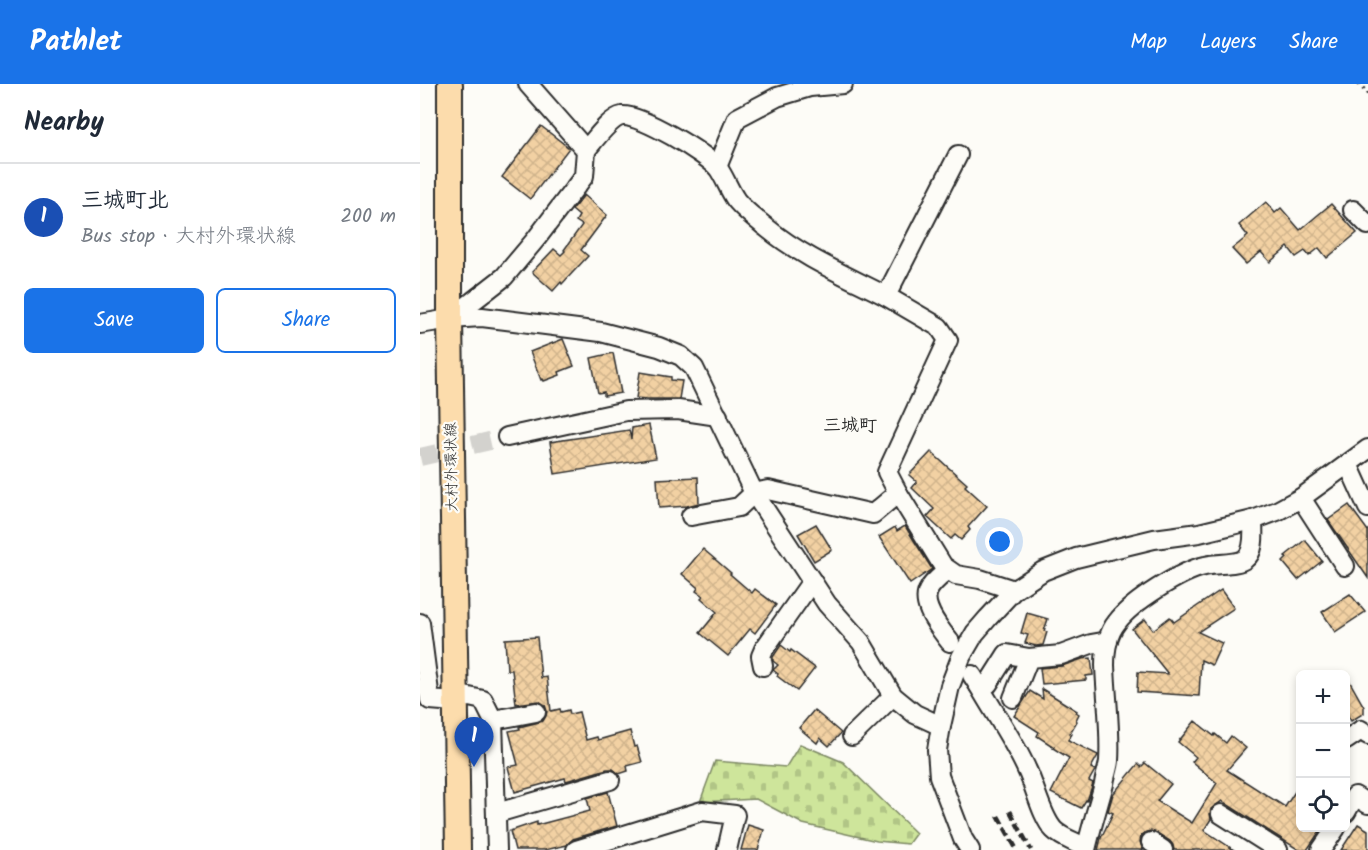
<!DOCTYPE html>
<html lang="en">
<head>
<meta charset="utf-8">
<style>
	body { margin:0; font-family:Kalam,"Klee One",sans-serif; background:#f2f2f3; color:#1f2937 }
	.controls { position:absolute; right:18px; bottom:18px; display:grid; overflow:hidden; border-radius:9px; box-shadow:0 3px 9px #0003 }
	.controls button { width:54px; height:54px; display:grid; place-items:center; padding:0; border:0; border-bottom:2px solid #e0e1e3; background:#fff; color:#1f2937; font:30px sans-serif }
	.you { position:absolute; left:580px; top:458px; width:21px; height:21px; margin:-15px; border:4px solid #fff; border-radius:50%; background:#1a73e8; box-shadow:0 0 0 9px #1a73e833 }
	.badge { display:grid; place-items:center; width:39px; height:39px; border-radius:50%; background:#1a73e8; color:#fff; font-size:20px; font-weight:700 }
	.pin { position:absolute; translate:-50% -50px; filter:drop-shadow(0 2px 3px #0008) }
	.pin::after { content:''; position:absolute; top:32px; width:21px; height:18px; background:inherit; clip-path:polygon(0 0,100% 0,50% 100%) }
	.list { margin:0; padding:0; list-style:none }
	h2 { display:flex; justify-content:space-between; align-items:center; height:78px; margin:0; padding:0 24px; font-size:26px }
	h2 small { font-size:20px; font-weight:400; color:#747a83 }
	.list li { display:grid; grid-template-columns:39px 1fr auto; gap:18px; align-items:center; box-sizing:border-box; height:108px; padding:0 24px; border-top:2px solid #e0e1e3 }
	.list b { display:block; font-size:22px; white-space:nowrap }
	.list p { margin:0; font-size:20px; white-space:nowrap; color:#747a83 }
	.list em { font-size:20px; font-style:normal; color:#747a83 }
	.actions { display:flex; gap:12px; padding:18px 24px }
	.actions a { flex:1; padding:14px 0; border:2px solid #1a73e8; border-radius:9px; text-align:center; font-size:21px; color:#1a73e8 }
	.actions .main { background:#1a73e8; color:#fff }
	.icon { flex:none; width:33px; height:33px; fill:none; stroke:currentColor; stroke-width:2; stroke-linecap:round; stroke-linejoin:round }
	.map { position:relative; flex:none; width:948px; height:766px; overflow:hidden }
	header { display:flex; align-items:center; gap:36px; box-sizing:border-box; height:84px; padding:0 30px; background:#1a73e8; color:#fff }
	header strong { font-size:28px }
	nav { display:flex; gap:33px; margin-inline-start:auto; font-size:21px }
	main { display:flex }
	aside { flex:1; background:#fff }
	.map>svg:first-child { display:block }
</style>
</head>
<body>
<header>
<strong>Pathlet</strong>
<nav><a>Map</a><a>Layers</a><a>Share</a></nav>
</header>
<main>
<aside>
<h2>Nearby<small></small></h2>
<ul class="list">
<li><span class="badge" style="background:#1a4fb4">1</span><div><b>三城町北</b><p>Bus stop · 大村外環状線</p></div><em>200 m</em></li>
</ul>
<div class="actions"><a class="main">Save</a><a>Share</a></div>
</aside>
<div class="map">
<svg width="948" height="766" viewBox="0 0 948 766">
	<defs>
		<pattern id="cemetery-stones" width="16" height="16" patternUnits="userSpaceOnUse" patternTransform="scale(1.5)"><rect width="16" height="16" fill="#cee59b"/><path d="M2 7V4a2 2 0 0 1 4 0v3zM10 15v-3a2 2 0 0 1 4 0v3z" fill="#b1c586"/></pattern>
		<pattern id="building-cross-hatch" width="8" height="8" patternUnits="userSpaceOnUse" patternTransform="scale(1.5)"><rect width="8" height="8" fill="#f2d1a3"/><path d="M0 0l8 8M0 8l8-8" fill="none" stroke="#d0b48c"/></pattern>
	</defs>
	<rect width="100%" height="100%" fill="#fdfcf7"/>
	<filter id="ink" filterUnits="userSpaceOnUse"><feTurbulence type="fractalNoise" baseFrequency=".0167" numOctaves="2"/><feDisplacementMap in="SourceGraphic" scale="12" xChannelSelector="R" yChannelSelector="G"/><feConvolveMatrix kernelMatrix="1 2 1 2 8 2 1 2 1" color-interpolation-filters="sRGB"/></filter>
	<g filter="url(#ink)">
		<polygon fill="url(#cemetery-stones)" stroke="#7c8863" stroke-width="1.5" points="380,660 423,678 496,749 488,760 457,757 383,740 336,715 280,718 295,677 366,683"/>
		<g fill="url(#building-cross-hatch)" stroke="#2b2b2b" stroke-width="1.5">
			<polygon points="121,42 149,64 110,115 82,93"/>
			<polygon points="164,111 187,131 161,166 168,172 142,200 141,198 133,207 112,188 134,165 141,171 145,167 144,166 162,141 156,137 159,132 152,126"/>
			<polygon points="846,118 855,129 861,124 880,146 911,120 937,149 907,174 899,164 889,172 885,167 876,173 868,163 850,178 841,168 826,180 812,165 828,152 819,141"/>
			<polygon points="143,255 154,282 139,288 140,291 124,297 123,295 121,296 110,268"/>
			<polygon points="193,269 201,309 184,312 184,308 178,309 171,274"/>
			<polygon points="220,288 251,293 251,296 262,297 259,315 227,315 216,314"/>
			<polygon points="229,341 236,374 135,390 130,358 209,346 211,355 212,344"/>
			<polygon points="511,368 547,400 545,402 567,422 548,443 550,446 541,456 535,451 531,455 507,433 514,425 492,404 497,398 489,391"/>
			<polygon points="278,393 279,419 267,422 239,424 237,395"/>
			<polygon points="929,421 948,447 948,494 908,436"/>
			<polygon points="396,440 412,466 394,477 378,450"/>
			<polygon points="485,442 512,485 490,500 459,453 475,443 477,447"/>
			<polygon points="885,456 902,477 878,496 863,478 867,474 865,472"/>
			<polygon points="283,465 311,489 310,490 332,509 335,505 356,521 335,549 330,545 308,572 280,549 297,528 281,514 283,512 276,507 278,504 262,490"/>
			<polygon points="801,506 814,524 778,548 802,559 792,581 781,576 779,612 717,608 718,588 748,590 712,545 725,535 733,546 750,533 754,538"/>
			<polygon points="930,510 945,528 915,548 902,528"/>
			<polygon points="607,529 628,535 624,547 627,548 623,561 616,562 605,559 608,551 601,549"/>
			<polygon points="117,553 121,594 127,593 131,627 140,625 141,628 149,626 150,630 159,628 166,656 177,653 178,656 210,647 214,663 217,662 222,678 207,682 208,687 199,690 193,685 187,685 146,697 145,694 95,708 88,683 98,681 89,647 100,645 99,643 123,637 126,632 127,627 125,621 119,617 96,620 92,586 87,586 85,555"/>
			<polygon points="361,561 370,568 371,566 395,584 377,607 357,592 358,590 353,586 358,581 353,577 353,573"/>
			<polygon points="671,574 673,591 666,592 666,596 622,600 620,584 642,582 662,575"/>
			<polygon points="926,591 944,623 944,629 931,637 926,628"/>
			<polygon points="622,605 657,627 656,628 659,630 656,636 657,637 650,649 652,650 648,656 678,671 671,684 675,686 669,697 673,699 667,717 666,716 661,724 631,709 649,674 633,664 634,663 617,652 619,648 594,632 610,607 623,615"/>
			<polygon points="394,626 421,649 409,662 400,654 397,659 379,644"/>
			<polygon points="775,637 794,652 795,650 806,659 811,652 826,664 807,686 865,723 880,700 880,744 902,744 887,766 879,766 802,717 791,725 790,730 791,735 784,746 814,766 754,766 753,761 750,757 737,749 731,747 726,748 721,752 720,758 723,766 678,766 681,754 693,729 688,727 693,710 718,680 721,683 725,679 751,700 737,717 772,739 797,699 772,678 776,673 758,658"/>
			<polygon points="188,708 197,742 153,755 147,761 125,766 95,766 90,747 117,738 117,741 170,727 167,714"/>
			<polygon points="938,740 948,746 948,766 921,766"/>
			<polygon points="328,741 344,746 338,766 321,766"/>
		</g>
		<g fill="none" stroke-linecap="round" stroke-linejoin="round">
			<polyline stroke="#d3d2ce" stroke-width="18" stroke-dasharray="18 9" stroke-linecap="butt" points="0,373 87,353"/>
			<defs>
				<g id="minor">
					<path d="M166,66c8,-9 24,-32 36,-34 18,-2 84,38 96,52 7,10 11,22 18,32 8,10 21,20 31,28 35,29 78,47 119,68"/>
					<polyline points="297,83 317,34 357,13 390,3 423,0"/>
					<polyline points="933,126 948,141"/>
					<polyline points="30,235 84,193 116,155 164,92 166,66 108,0"/>
					<polyline points="0,240 30,235 62,233 181,248 239,263 261,272 274,284 334,409 407,520 441,558 473,612 495,630 521,642"/>
					<polyline points="87,353 206,327 258,326 298,332"/>
					<polyline points="928,380 948,424"/>
					<polyline points="478,409 467,388 528,256 519,243 466,212 538,71"/>
					<polyline points="881,414 925,482"/>
					<polyline points="271,432 319,423 334,409 348,406 453,430 478,409 523,482 536,491 560,495 594,506"/>
					<path d="M528,486c-7,6 -16,12 -20,21 -7,16 13,39 22,51"/>
					<polyline points="0,539 10,616 35,618"/>
					<polyline points="343,582 341,572 344,565 392,497"/>
					<polyline points="552,591 559,602 568,600 587,570 609,574"/>
					<path d="M559,602c16,28 35,55 48,84 8,16 15,48 27,60 8,8 22,12 32,18"/>
					<polyline points="35,610 63,616 73,636 77,766"/>
					<polyline points="593,614 609,574 641,571 671,560 688,557"/>
					<polyline points="73,636 116,628"/>
					<polyline points="432,652 473,612"/>
					<polyline points="926,656 941,646 948,651"/>
					<polyline points="926,728 935,712 948,720"/>
					<polyline points="77,729 190,696"/>
					<polyline points="801,730 858,766"/>
					<polyline points="731,758 743,766"/>
					<polyline points="156,766 282,727 315,731 307,766"/>
					<polyline points="550,766 543,755 519,692 517,666 521,642 530,602 541,573 555,549 568,534 594,506 623,487 656,474 734,455 779,449 833,436"/>
					<path d="M666,766c5,-22 12,-44 18,-66 1,-8 4,-15 5,-23 2,-32 -3,-64 -4,-96 0,-14 3,-32 12,-43 15,-20 64,-51 88,-56 11,-3 32,-1 40,-7 11,-8 8,-28 8,-39l24,-9 24,-13 67,-49"/>
					<polyline points="901,766 916,744"/>
				</g>
				<polyline id="major" points="30,0 30,235 38,766"/>
			</defs>
			<use href="#minor" stroke="#2b2b2b" stroke-width="22"/>
			<use href="#major" stroke="#2b2b2b" stroke-width="28"/>
			<polyline stroke="#2b2b2b" stroke-width="4" stroke-dasharray="1.5 4.5" stroke-linecap="butt" points="939,0 948,10"/>
			<use href="#minor" stroke="#fdfcf7" stroke-width="18"/>
			<use href="#major" stroke="#fcdcac" stroke-width="24"/>
			<g stroke="#2b2b2b" stroke-width="4.5" stroke-dasharray="9 4.5" stroke-linecap="butt">
				<polyline points="590,727 611,766"/>
				<polyline points="578,732 597,766"/>
			</g>
		</g>
	</g>
	<g text-anchor="middle" dominant-baseline="central" stroke-width="4.5" stroke-linejoin="round" paint-order="stroke">
		<g font-size="15" fill="#2b2b2b" stroke="#fdfcf7">
			<text transform="translate(32 383) rotate(-91)">大村外環状線</text>
		</g>
		<g font-size="18" font-weight="bold" fill="#2b2b2b" stroke="#fdfcf7">
			<text x="430" y="342">三城町</text>
		</g>
	</g>
</svg>
<div class="controls">
<button>+</button>
<button>−</button>
<button><svg class="icon" aria-label="locate" viewBox="0 0 24 24"><circle cx="12" cy="12" r="6"/><path d="M12 2v4M12 18v4M2 12h4M18 12h4"/></svg></button>
</div>
<div class="you"></div>
<div class="pin badge" style="left:54px;top:683px;background:#1a4fb4">1</div>
</div>
</main>
</body>
</html>
